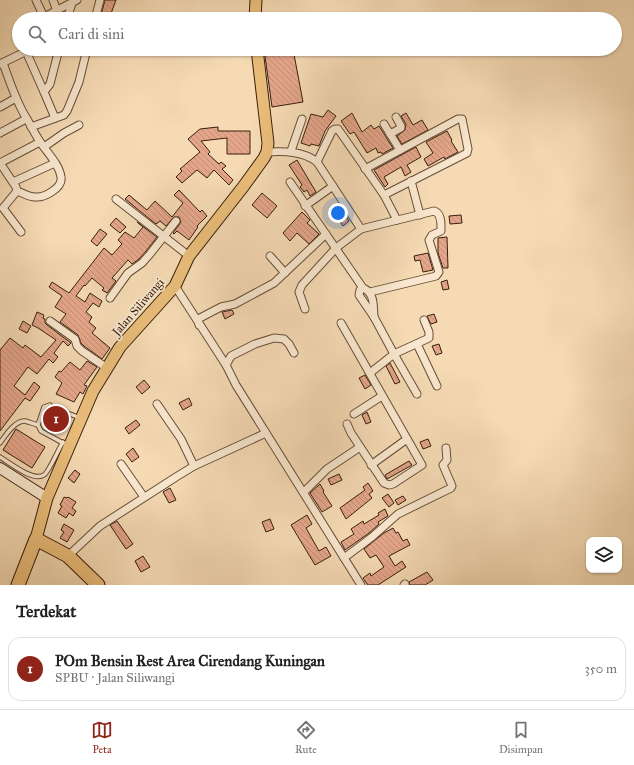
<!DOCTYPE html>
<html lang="id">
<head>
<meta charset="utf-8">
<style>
	body { margin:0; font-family:"IM FELL Great Primer",serif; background:#f6f6f6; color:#202124 }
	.controls { position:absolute; right:12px; bottom:12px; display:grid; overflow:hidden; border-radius:8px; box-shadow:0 1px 3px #0004 }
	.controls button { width:36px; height:36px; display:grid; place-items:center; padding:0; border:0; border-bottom:1px solid #e0e0e0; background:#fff; color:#202124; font:20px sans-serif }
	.you { position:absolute; left:338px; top:213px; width:14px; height:14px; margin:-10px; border:3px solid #fff; border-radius:50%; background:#1a73e8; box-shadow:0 0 0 6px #1a73e833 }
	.badge { display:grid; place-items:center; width:26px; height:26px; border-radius:50%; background:#8f2418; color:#fff; font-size:13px; font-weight:700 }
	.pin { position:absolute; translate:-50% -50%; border:2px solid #fff; box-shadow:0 1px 4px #0006 }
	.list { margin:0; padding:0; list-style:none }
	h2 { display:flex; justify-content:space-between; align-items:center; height:52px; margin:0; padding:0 16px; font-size:17px }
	h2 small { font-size:13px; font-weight:400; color:#757577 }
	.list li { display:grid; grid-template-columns:26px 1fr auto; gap:12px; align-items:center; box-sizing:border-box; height:64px; margin:0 8px 8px; padding:0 8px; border:1px solid #e0e0e0; border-radius:12px }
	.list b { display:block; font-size:15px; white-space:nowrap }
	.list p { margin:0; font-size:13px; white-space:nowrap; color:#757577 }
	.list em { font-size:13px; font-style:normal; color:#757577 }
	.icon { flex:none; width:22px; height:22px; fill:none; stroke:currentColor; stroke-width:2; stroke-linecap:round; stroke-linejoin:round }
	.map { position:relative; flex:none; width:634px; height:585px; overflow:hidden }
	.search { position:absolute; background:#fff; box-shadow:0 1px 3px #0004; left:12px; right:12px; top:12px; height:44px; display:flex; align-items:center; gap:10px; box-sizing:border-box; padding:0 14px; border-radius:22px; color:#757577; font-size:15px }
	.sheet { height:124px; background:#fff }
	nav { display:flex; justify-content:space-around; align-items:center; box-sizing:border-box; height:56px; border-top:1px solid #e0e0e0; background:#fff; font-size:11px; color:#757577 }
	nav a { display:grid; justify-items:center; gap:2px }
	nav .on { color:#8f2418 }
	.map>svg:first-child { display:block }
</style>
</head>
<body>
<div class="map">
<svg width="634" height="585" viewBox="0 0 634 585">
	<defs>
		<pattern id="building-back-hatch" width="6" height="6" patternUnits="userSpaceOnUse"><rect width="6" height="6" fill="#e4a68a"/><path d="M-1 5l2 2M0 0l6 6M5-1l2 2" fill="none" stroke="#c48e76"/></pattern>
	</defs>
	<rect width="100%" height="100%" fill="#f5dab4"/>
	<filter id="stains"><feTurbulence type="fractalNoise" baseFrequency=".005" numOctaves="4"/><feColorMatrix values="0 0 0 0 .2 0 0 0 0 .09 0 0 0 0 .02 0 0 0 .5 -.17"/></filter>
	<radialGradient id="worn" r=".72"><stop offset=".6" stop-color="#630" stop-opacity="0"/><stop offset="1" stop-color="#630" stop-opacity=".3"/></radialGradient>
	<g fill="url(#building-back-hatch)" stroke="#381e0e">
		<polygon points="105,0 116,0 109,19 100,19"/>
		<polygon points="264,49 293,49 303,102 272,107"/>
		<polygon points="328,110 336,116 325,131 319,146 311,144 310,146 301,143 311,114 323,117"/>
		<polygon points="352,113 362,132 371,125 374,129 379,126 393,148 382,154 381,152 378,153 376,148 367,153 354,132 350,134 341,121"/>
		<polygon points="406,113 413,125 422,120 428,130 402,144 397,136 405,130 406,124 401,116"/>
		<polygon points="218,127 218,131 250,131 250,154 227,154 227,138 201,141 210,152 208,154 219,164 221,162 226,166 222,169 233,180 229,185 214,170 207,178 197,170 182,183 176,177 182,171 180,169 200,152 188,139 200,129"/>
		<polygon points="447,131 452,140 451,141 458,152 445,159 444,157 428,166 424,159 433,153 426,142"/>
		<polygon points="416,147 421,157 407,165 411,172 405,176 401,167 384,177 388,184 385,187 374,170"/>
		<polygon points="297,160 316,192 310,196 307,190 304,192 300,187 302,185 289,165"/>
		<polygon points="179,190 200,212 202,210 207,216 197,226 198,227 189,240 177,231 174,234 173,233 181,222 179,217 174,217 166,226 160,221 156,224 125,199 129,195 147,210 155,201 172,217 183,203 174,195"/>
		<polygon points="262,193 277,206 267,218 252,205"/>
		<polygon points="341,208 349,221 343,226 334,213"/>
		<polygon points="302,212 310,220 307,223 319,234 309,244 297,233 290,241 283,233"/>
		<polygon points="461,215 462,223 450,224 449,216"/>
		<polygon points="116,218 126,227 120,233 110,225"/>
		<polygon points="137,222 157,237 146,251 139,259 132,264 128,260 112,278 116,281 107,293 102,290 104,288 92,278 85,286 84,285 76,296 85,302 90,293 102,301 99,307 93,303 86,312 92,317 89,322 96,328 92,333 110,348 102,359 84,346 81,343 78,335 60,322 66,314 55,307 62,296 49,287 52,282 69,293 104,248 112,255 122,244 118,240 125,232 134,238 143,227"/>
		<polygon points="100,229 107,234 97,246 91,241"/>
		<polygon points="447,237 448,268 443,268 438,253 438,238"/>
		<polygon points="428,253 433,270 423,272 420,260 415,261 414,256"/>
		<polygon points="447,280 449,289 443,290 441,282"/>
		<polygon points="232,310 234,314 225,319 222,312"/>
		<polygon points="37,312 44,315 43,318 45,319 45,323 47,325 71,343 68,346 63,341 54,353 58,357 53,363 49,359 37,374 28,367 14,386 25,395 34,382 40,387 30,401 25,398 0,431 0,350 10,338 23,348 25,345 41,357 56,340 38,328 32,325"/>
		<polygon points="434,314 437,322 431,324 427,316"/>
		<polygon points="23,321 31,326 27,333 19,329"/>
		<polygon points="439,344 442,353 436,355 432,346"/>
		<polygon points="87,361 97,367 84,385 87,386 83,394 80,392 74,402 56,394 62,383 55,377 59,371 61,372 70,362 80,370"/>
		<polygon points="390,363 400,382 395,384 386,366"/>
		<polygon points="365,375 371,385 365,389 359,378"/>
		<polygon points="144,380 150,387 142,394 136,387"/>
		<polygon points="189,398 192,405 183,410 179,403"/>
		<polygon points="367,412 371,422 366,424 362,415"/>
		<polygon points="136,420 140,425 129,434 125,428"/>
		<polygon points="16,429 45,447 32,468 3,450"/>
		<polygon points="428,439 431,446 423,449 420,442"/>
		<polygon points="133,448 139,457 132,462 126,454"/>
		<polygon points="409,461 412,465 387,479 385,475"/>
		<polygon points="75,470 80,474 74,483 68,478"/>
		<polygon points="339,474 342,480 331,485 328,479"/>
		<polygon points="368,483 373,491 369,494 372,498 346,519 340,508 365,490 363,487"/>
		<polygon points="320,484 324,491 323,492 332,506 322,512 310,493"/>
		<polygon points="170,488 176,500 169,503 163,492"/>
		<polygon points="388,494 394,503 389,507 382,498"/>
		<polygon points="403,496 406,500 398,505 395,500"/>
		<polygon points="64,497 67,498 68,497 76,502 72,508 76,511 73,516 69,513 66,518 58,513 62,506 60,505"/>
		<polygon points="385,509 388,516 378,522 379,524 369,533 345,550 341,542 354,534 351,529 363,521 364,524 379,515 378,513"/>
		<polygon points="307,515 312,524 306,528 319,551 326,547 331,556 315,565 291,525"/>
		<polygon points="270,519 274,529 266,532 262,522"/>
		<polygon points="117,521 133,544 126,549 110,525"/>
		<polygon points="64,524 74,530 67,542 60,538 64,532 61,530"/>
		<polygon points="393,528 396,533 398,532 403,541 407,539 410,545 389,556 395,566 402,561 406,567 378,585 368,585 363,578 370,573 371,576 384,567 376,555 370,558 364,549 384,533"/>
		<polygon points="143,556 150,567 141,572 135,561"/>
		<polygon points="427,572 433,580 425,585 410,585 409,582"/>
	</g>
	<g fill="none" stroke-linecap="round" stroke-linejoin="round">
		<defs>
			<g id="lane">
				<polyline points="50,405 44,407 38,425 41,431 63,443"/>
				<polyline points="70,414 80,418"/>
				<path d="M0,443c5,-7 15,-23 25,-22 4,1 9,3 13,4"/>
				<path d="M0,457c10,6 33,25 44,18 5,-3 15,-27 19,-33"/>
			</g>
			<g id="street">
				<polyline points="36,0 44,17"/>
				<polyline points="53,0 57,11"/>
				<polyline points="40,19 77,0"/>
				<polyline points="67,19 72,3"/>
				<polyline points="95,19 100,0"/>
				<polyline points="19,29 18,33 19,36"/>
				<polyline points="25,49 44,92"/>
				<polyline points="0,64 31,49"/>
				<polyline points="0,107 16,98"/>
				<polyline points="55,118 44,92 50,84 59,49"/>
				<polyline points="384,124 400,150"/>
				<polyline points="31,127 64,115 67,111 79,82 87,49"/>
				<polyline points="0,133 26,119"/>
				<polyline points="390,134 401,128 401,126 396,117"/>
				<polyline points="44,147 64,133 79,125"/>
				<polyline points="291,151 302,119"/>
				<path d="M267,152c17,-1 36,-1 50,10l44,67 73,-18c8,2 7,14 7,20l-9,4 -3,5 10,32 -3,4 -4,1 -62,15"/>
				<polyline points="317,162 332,131 335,129 338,129 384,195 397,220"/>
				<path d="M0,163l16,24 1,4c6,2 12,6 18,6 9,1 28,-9 26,-20 -2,-14 -15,-25 -22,-37 -4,-6 -8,-14 -12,-21 -11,-17 -17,-37 -24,-56"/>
				<polyline points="0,163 40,142"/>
				<polyline points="365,169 458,119 462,119 468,149 467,153 384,195"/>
				<polyline points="411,181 420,215"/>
				<polyline points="13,182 55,163"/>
				<path d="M290,182l73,106c12,5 10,18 11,29"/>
				<polyline points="17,191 3,208 21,232"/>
				<polyline points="116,199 189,256"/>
				<polyline points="305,206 333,186"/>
				<polyline points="270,256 285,273"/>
				<polyline points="175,286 226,365 236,385 361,585"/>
				<polyline points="363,288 360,290 359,295 374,317 394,354 370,373"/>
				<polyline points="110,298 128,273 142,263 150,254 176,221"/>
				<polyline points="305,309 299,292 302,285 336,248 361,229"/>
				<polyline points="50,321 75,339 77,346 82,351 107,368"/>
				<polyline points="341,323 422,465 393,484 389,485 384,483 351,433 347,424"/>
				<polyline points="199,325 198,319 221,307 235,304 274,283 326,234"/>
				<polyline points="417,344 437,386"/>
				<polyline points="226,365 231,356 255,344 274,338 284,339 289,344 294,353"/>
				<polyline points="417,394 394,354 429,338 429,332 424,320"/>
				<polyline points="157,404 181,439 194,466"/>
				<polyline points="354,414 382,396"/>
				<polyline points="121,464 144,497"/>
				<polyline points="371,465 407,439"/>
				<polyline points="304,492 327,469 360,447"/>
				<polyline points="68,556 100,526 176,477 194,466 266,433"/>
				<polyline points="344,558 372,537 398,514 451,488 452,486 443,465 447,460 446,448"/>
				<polyline points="404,585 405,584"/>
			</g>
			<polyline id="secondary" points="0,468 47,498"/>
			<g id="primary">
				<polyline points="255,19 256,0"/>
				<polyline points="36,539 47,498 93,391 120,347 175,286 189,256 243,187 264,158 267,152 268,143 257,49"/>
			</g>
			<polyline id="highway" points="18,585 36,539 68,556 98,585"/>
		</defs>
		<use href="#lane" stroke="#674d38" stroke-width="5.5"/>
		<use href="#street" stroke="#674d38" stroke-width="9"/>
		<use href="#secondary" stroke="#381e0e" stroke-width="12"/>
		<use href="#primary" stroke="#381e0e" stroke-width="13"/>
		<use href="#highway" stroke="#381e0e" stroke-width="15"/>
		<use href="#lane" stroke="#f8e7ce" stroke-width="3.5"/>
		<use href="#street" stroke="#f8e7ce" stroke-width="7"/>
		<use href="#secondary" stroke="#f8e7ce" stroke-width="10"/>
		<use href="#primary" stroke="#eabd7a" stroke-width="11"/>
		<use href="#highway" stroke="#eabd7a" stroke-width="13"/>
	</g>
	<g text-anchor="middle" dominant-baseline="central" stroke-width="3.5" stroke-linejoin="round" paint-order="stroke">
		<g font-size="12" fill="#381e0e" stroke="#f8e7ce">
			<text transform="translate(138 307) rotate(-49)">Jalan Siliwangi</text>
		</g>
	</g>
	<rect width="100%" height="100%" filter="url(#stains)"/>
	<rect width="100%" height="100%" fill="url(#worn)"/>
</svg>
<div class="controls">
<button><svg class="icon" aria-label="layers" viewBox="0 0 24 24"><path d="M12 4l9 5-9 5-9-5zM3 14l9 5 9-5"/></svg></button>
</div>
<div class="you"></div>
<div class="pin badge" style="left:56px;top:419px">1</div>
<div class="search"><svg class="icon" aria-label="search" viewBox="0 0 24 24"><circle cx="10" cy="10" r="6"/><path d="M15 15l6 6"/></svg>Cari di sini</div>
</div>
<section class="sheet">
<h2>Terdekat<small></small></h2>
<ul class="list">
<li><span class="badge">1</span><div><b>POm Bensin Rest Area Cirendang Kuningan</b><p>SPBU · Jalan Siliwangi</p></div><em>350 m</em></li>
</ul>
</section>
<nav>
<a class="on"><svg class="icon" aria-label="map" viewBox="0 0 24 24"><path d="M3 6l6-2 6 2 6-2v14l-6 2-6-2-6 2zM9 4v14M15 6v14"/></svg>Peta</a>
<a><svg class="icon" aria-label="directions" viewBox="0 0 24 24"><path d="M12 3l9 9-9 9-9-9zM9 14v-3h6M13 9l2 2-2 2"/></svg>Rute</a>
<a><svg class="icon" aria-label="saved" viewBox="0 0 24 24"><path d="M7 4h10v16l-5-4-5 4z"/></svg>Disimpan</a>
</nav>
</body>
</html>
